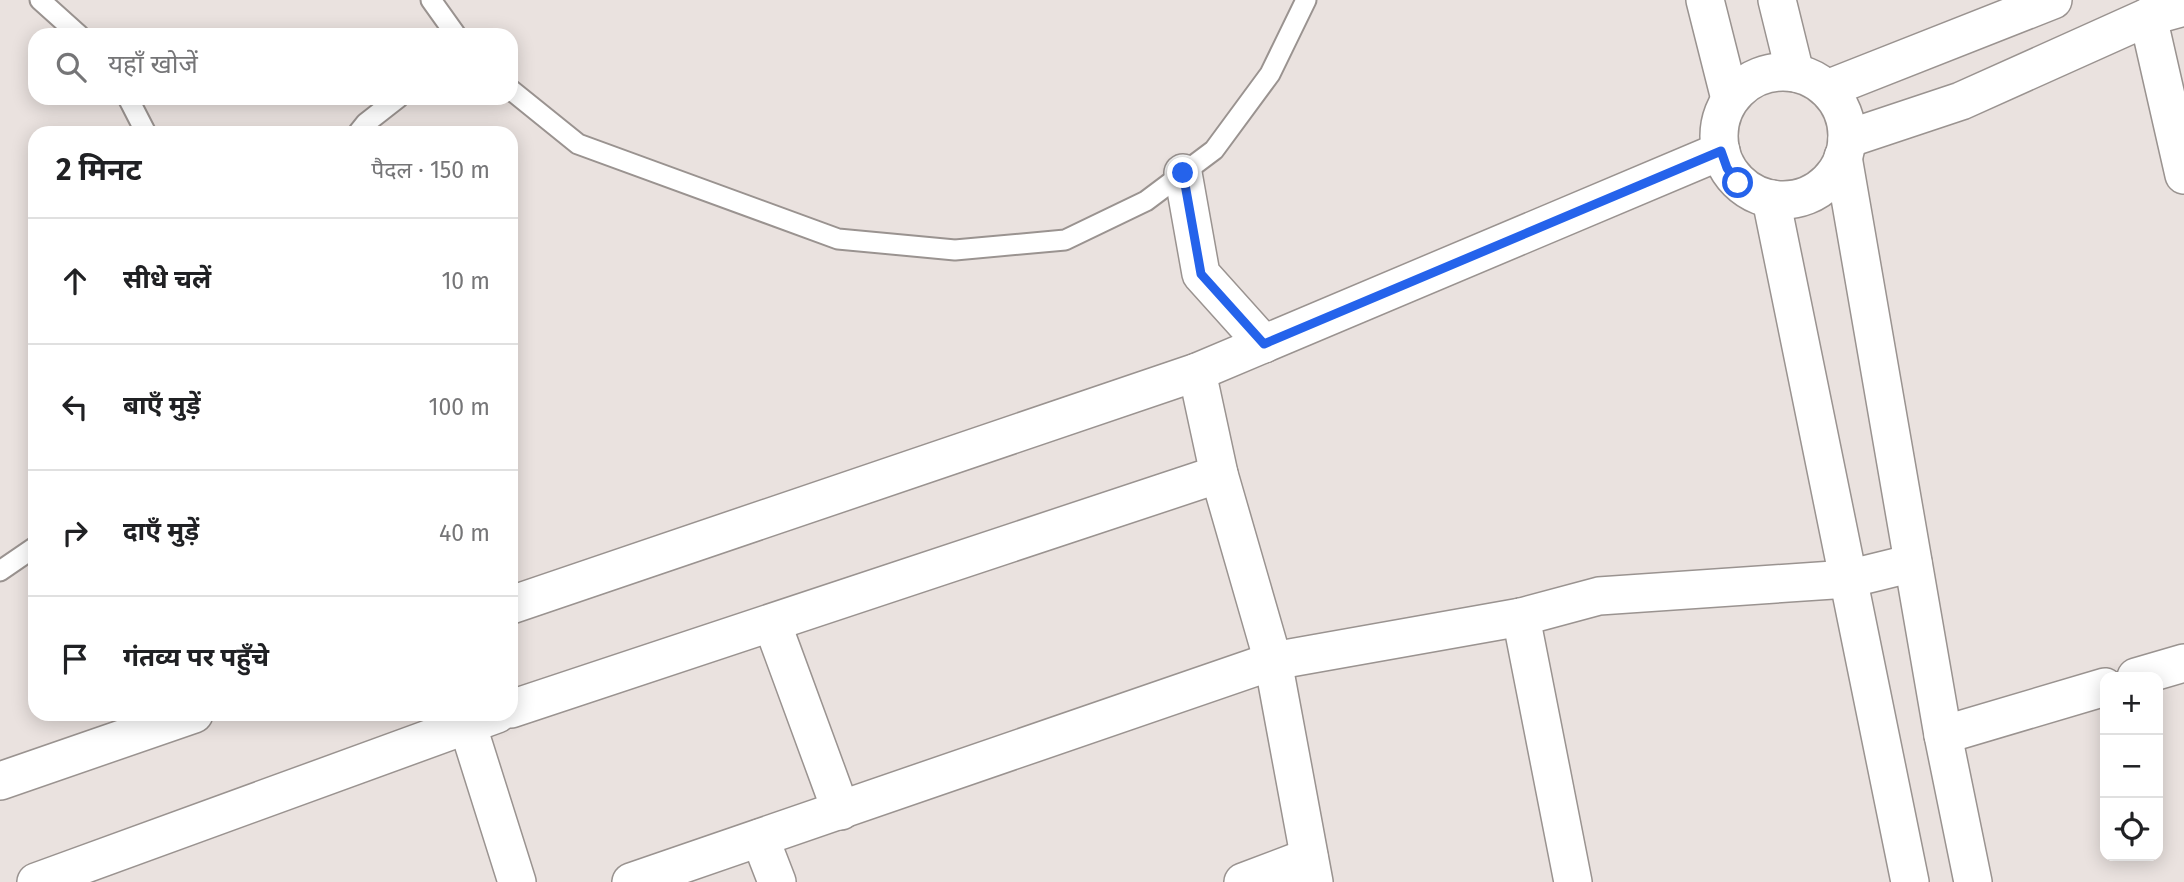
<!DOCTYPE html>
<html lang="hi">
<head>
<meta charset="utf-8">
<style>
	body { margin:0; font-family:"Fira Sans","Noto Sans Devanagari",sans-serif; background:#f2f2f2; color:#202124 }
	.controls { position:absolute; right:21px; bottom:21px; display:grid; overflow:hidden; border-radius:14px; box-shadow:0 4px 18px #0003 }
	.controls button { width:63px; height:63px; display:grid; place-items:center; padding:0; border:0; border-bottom:2px solid #e0e0e0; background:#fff; color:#202124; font:35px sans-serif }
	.stop { position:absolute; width:21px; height:21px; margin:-16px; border:5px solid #2563eb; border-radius:50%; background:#fff }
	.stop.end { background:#2563eb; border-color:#fff; box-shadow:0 2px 7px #0008 }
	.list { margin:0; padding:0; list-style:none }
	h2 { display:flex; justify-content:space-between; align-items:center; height:91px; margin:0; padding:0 28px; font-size:30px }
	h2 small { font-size:23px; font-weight:400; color:#757577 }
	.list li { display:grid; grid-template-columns:46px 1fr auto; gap:21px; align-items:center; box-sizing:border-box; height:126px; padding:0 28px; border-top:2px solid #e0e0e0 }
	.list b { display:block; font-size:26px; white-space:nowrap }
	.list em { font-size:23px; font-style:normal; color:#757577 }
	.icon { flex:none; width:38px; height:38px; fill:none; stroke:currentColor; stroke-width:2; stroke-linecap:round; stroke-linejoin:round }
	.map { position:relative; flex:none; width:2184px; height:882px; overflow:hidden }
	.search { position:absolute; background:#fff; box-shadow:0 4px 18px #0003; left:28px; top:28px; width:490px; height:77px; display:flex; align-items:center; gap:18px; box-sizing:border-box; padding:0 24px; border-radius:21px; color:#757577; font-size:26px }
	.panel { position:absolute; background:#fff; box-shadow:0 4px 18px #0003; left:28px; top:126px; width:490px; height:595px; border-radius:21px }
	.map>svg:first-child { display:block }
</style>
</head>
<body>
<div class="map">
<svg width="2184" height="882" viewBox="0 0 2184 882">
	<rect width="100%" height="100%" fill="#eae2df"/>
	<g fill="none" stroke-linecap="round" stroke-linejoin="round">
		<defs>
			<g id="lane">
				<polyline points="40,0 79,35"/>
				<polyline points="431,0 456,35"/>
				<polyline points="511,90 578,144 838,239 955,250 1065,240 1146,201 1214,150 1270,74 1306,0"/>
				<polyline points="128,98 146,133"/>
				<polyline points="358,133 366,123 398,98"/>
				<polyline points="0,571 35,547"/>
			</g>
			<g id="street">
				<polyline points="1705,0 1730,99"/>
				<polyline points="1777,0 1795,73"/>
				<polyline points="2148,17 2184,175"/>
				<circle cx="1783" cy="136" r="64"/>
				<polyline points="1827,89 2053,0"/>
				<polyline points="1847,139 1961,101 2148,17 2184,7"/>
				<polyline points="1843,157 1943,735 1973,882"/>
				<polyline points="1183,173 1201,274 1264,344"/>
				<polyline points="1771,199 1910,882"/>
				<polyline points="1197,372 1219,474 1273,661 1314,882"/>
				<polyline points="511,605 1197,372 1721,151"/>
				<polyline points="1521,617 1573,882"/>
				<polyline points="772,623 841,811"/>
				<polyline points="2136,677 2184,663"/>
				<polyline points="511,709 1219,474"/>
				<polyline points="464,714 517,882"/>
				<polyline points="1943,735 2105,687"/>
				<polyline points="0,781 194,714"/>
				<polyline points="760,838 777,882"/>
				<polyline points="36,882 497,714"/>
				<polyline points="631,882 1273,661 1521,617 1599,596 1848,579 1913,563"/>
				<polyline points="1243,882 1309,857"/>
			</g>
		</defs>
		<use href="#lane" stroke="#9a9390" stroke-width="23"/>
		<use href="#street" stroke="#9a9390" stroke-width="40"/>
		<use href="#lane" stroke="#fff" stroke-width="19"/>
		<use href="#street" stroke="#fff" stroke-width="37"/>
	</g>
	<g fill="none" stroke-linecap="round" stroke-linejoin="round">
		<polyline stroke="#2563eb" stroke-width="9" points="1183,173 1201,274 1264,344 1721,151 1727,168 1738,183"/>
	</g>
</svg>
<div class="controls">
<button>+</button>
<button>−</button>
<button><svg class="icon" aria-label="locate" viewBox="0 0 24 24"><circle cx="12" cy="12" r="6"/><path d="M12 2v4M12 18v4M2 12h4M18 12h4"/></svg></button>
</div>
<div class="stop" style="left:1738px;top:183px"></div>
<div class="stop end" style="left:1183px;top:173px"></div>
<div class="search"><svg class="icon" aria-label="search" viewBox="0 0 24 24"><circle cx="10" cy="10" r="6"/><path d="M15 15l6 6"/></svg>यहाँ खोजें</div>
<section class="panel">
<h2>2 मिनट<small>पैदल · 150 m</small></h2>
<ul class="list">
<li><svg class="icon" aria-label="ahead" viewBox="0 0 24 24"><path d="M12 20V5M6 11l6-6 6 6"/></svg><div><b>सीधे चलें</b></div><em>10 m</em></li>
<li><svg class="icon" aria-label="left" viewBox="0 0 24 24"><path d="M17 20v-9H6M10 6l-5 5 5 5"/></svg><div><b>बाएँ मुड़ें</b></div><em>100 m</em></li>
<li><svg class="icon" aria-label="right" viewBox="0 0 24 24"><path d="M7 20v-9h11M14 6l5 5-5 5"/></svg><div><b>दाएँ मुड़ें</b></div><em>40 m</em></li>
<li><svg class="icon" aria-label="arrive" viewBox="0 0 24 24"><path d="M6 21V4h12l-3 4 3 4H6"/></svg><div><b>गंतव्य पर पहुँचे</b></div></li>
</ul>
</section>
</div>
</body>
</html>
